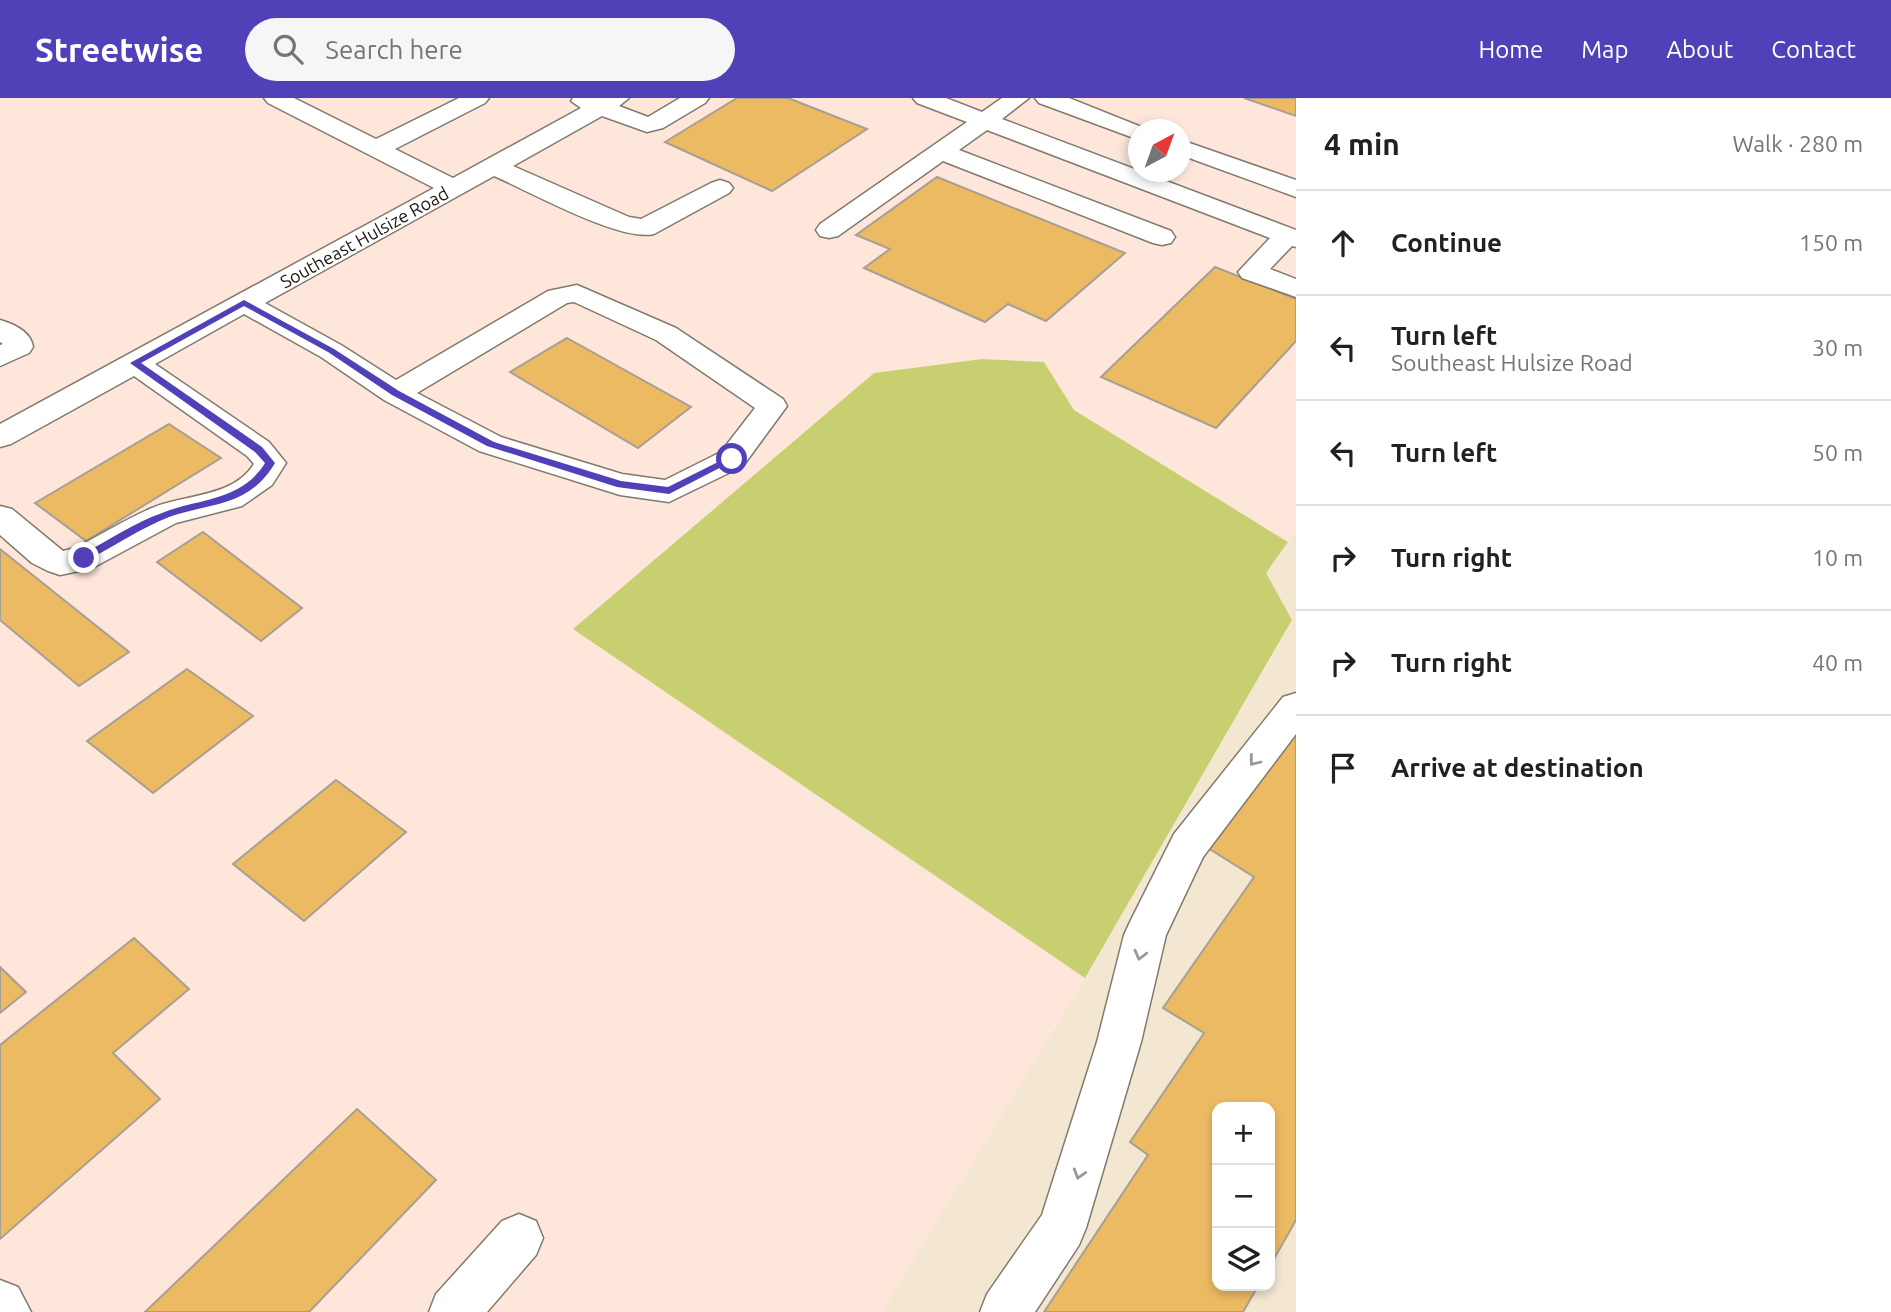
<!DOCTYPE html>
<html lang="en">
<head>
<meta charset="utf-8">
<style>
	body { margin:0; font-family:Ubuntu,sans-serif; background:#f6f6f6; color:#202124 }
	.controls { position:absolute; right:21px; bottom:21px; display:grid; overflow:hidden; border-radius:14px; box-shadow:0 4px 10px #0003 }
	.controls button { width:63px; height:63px; display:grid; place-items:center; padding:0; border:0; border-bottom:2px solid #e0e0e0; background:#fff; color:#202124; font:35px sans-serif }
	.compass { position:absolute; left:1128px; top:21px; width:63px; height:63px; border-radius:50%; background:#fff; box-shadow:0 4px 10px #0003; rotate:41deg }
	.stop { position:absolute; width:21px; height:21px; margin:-16px; border:5px solid #5041b8; border-radius:50%; background:#fff }
	.stop.end { background:#5041b8; border-color:#fff; box-shadow:0 2px 7px #0008 }
	.list { margin:0; padding:0; list-style:none }
	h2 { display:flex; justify-content:space-between; align-items:center; height:91px; margin:0; padding:0 28px; font-size:30px }
	h2 small { font-size:23px; font-weight:400; color:#757577 }
	.list li { display:grid; grid-template-columns:46px 1fr auto; gap:21px; align-items:center; box-sizing:border-box; height:105px; padding:0 28px; border-top:2px solid #e0e0e0 }
	.list b { display:block; font-size:26px; white-space:nowrap }
	.list p { margin:0; font-size:23px; white-space:nowrap; color:#757577 }
	.list em { font-size:23px; font-style:normal; color:#757577 }
	.icon { flex:none; width:38px; height:38px; fill:none; stroke:currentColor; stroke-width:2; stroke-linecap:round; stroke-linejoin:round }
	.map { position:relative; flex:none; width:1296px; height:1214px; overflow:hidden }
	header { display:flex; align-items:center; gap:42px; box-sizing:border-box; height:98px; padding:0 35px; background:#5041b8; color:#fff }
	header strong { font-size:33px }
	nav { display:flex; gap:38px; margin-inline-start:auto; font-size:24px }
	.search { width:490px; height:63px; background:#f6f6f6; display:flex; align-items:center; gap:18px; box-sizing:border-box; padding:0 24px; border-radius:38px; color:#757577; font-size:26px }
	main { display:flex }
	aside { flex:1; background:#fff }
	.map>svg:first-child { display:block }
</style>
</head>
<body>
<header>
<strong>Streetwise</strong>
<div class="search"><svg class="icon" aria-label="search" viewBox="0 0 24 24"><circle cx="10" cy="10" r="6"/><path d="M15 15l6 6"/></svg>Search here</div>
<nav><a>Home</a><a>Map</a><a>About</a><a>Contact</a></nav>
</header>
<main>
<div class="map">
<svg width="1296" height="1214" viewBox="0 0 1296 1214">
	<rect width="100%" height="100%" fill="#fdf5e6"/>
	<path fill="#f4e7d2" fill-rule="evenodd" d="M1296,432v782h-415l204,-334 207,-357 -26,-48zM1217,1009h53v179h-53z"/>
	<path fill="#fee6db" fill-rule="evenodd" d="M0,0h1296v432l-8,12 -214,-132 -30,-48 -62,-3 -108,14 -301,256 512,349 -204,334h-881zM1139,32h42v42h-42z"/>
	<polygon fill="#c8cf70" points="982,261 1044,264 1074,312 1288,444 1266,475 1292,522 1085,880 573,531 874,275"/>
	<g fill="#ebba63" stroke="#a79f92" stroke-width="2">
		<polygon points="737,0 788,0 867,31 772,93 665,44"/>
		<polygon points="1244,0 1296,0 1296,18"/>
		<polygon points="937,79 1125,155 1046,223 1008,206 985,224 864,170 890,151 856,137"/>
		<polygon points="1215,169 1296,201 1296,243 1216,330 1101,279"/>
		<polygon points="567,240 691,309 638,350 510,274"/>
		<polygon points="169,326 221,360 86,443 35,405"/>
		<polygon points="203,434 302,510 261,543 157,464"/>
		<polygon points="0,451 129,554 79,588 0,522"/>
		<polygon points="187,571 253,618 153,695 87,643"/>
		<polygon points="1296,631 1296,1122 1270,1168 1270,1009 1217,1009 1217,1188 1258,1188 1243,1214 1044,1214 1148,1057 1130,1044 1204,935 1163,910 1254,779 1208,750"/>
		<polygon points="336,682 406,734 304,823 233,766"/>
		<polygon points="134,840 189,891 113,955 160,1001 0,1141 0,947"/>
		<polygon points="0,869 26,894 0,915"/>
		<polygon points="357,1011 436,1082 309,1214 145,1214"/>
	</g>
	<g fill="none" stroke-linecap="round" stroke-linejoin="round">
		<defs>
			<g id="minor">
				<path d="M264,0h30l82,41 83,-41h30l-4,5 -90,46 58,29 128,-70 -10,-7 2,-3h56l-10,8 29,11 32,-19h29l-4,5 -42,25 -16,4 -45,-16 -89,50 116,51 12,2 70,-36 9,-3 9,3 4,5 -4,5 -75,41c-34,8 -125,-43 -160,-58l-229,127 76,42 55,35 152,-89 29,-6 99,43 107,71 4,7 -44,60 -74,36 -49,-7 -141,-44 -95,-51 -63,-43 -77,-43 -89,50 114,78 17,21 -14,22 -30,21 -66,17 -80,43 -12,4 -24,5 -12,-4 -16,-8 -32,-28v-29l12,3 51,42 12,-3c26,-13 51,-29 77,-40 32,-14 81,-10 102,-44l-7,-8 -113,-80 -123,68 -11,3v-23l434,-236 -166,-85zM574,204l82,38 99,68 -34,44 -56,28 -43,-6 -121,-37 -84,-44 150,-90z"/>
				<polygon points="913,0 946,0 982,14 1002,0 1029,0 1002,21 1296,132 1296,149 1292,148 1270,171 1296,181 1296,199 1242,180 1238,174 1270,140 987,32 959,52 1171,133 1175,139 1171,145 1162,147 1153,145 943,63 838,138 829,140 820,138 816,132 820,126 967,24 917,5"/>
				<polygon points="1035,0 1069,0 1149,32 1139,32 1139,41 1131,39 1039,5"/>
				<polygon points="1181,42 1296,82 1296,99 1181,57"/>
				<path d="M0,222c14,4 31,12 33,27l-4,6 -29,13v-21l3,-1 -3,-2z"/>
				<polygon points="1296,595 1296,636 1203,759 1166,837 1141,944 1086,1130 1079,1147 1035,1214 980,1214 987,1196 1042,1117 1097,944 1124,837 1130,824 1174,736 1283,599"/>
				<polygon points="519,1116 536,1123 543,1140 536,1157 487,1214 429,1214 436,1196 502,1123"/>
				<polygon points="0,1182 18,1189 31,1214 0,1214"/>
			</g>
		</defs>
		<use href="#minor" stroke="#817a6d" stroke-width="3"/>
		<use href="#minor" fill="#fff" fill-rule="evenodd"/>
	</g>
	<defs><path id="oneway-chevron" d="M-2-3.5L2.5 0L-2 3.5" fill="none" stroke-width="1.6" stroke-linecap="round" stroke-linejoin="round" transform="scale(1.75)"/></defs>
	<g stroke="#999895">
		<use href="#oneway-chevron" transform="translate(1254 663) rotate(128)"/>
		<use href="#oneway-chevron" transform="translate(1140 857) rotate(104)"/>
		<use href="#oneway-chevron" transform="translate(1079 1076) rotate(107)"/>
	</g>
	<path fill="#5041b8" d="M244,202l90,49 65,42 95,51 127,39 47,6 60,-30 9,2 -68,35 -52,-7 -130,-41 -95,-51 -64,-43 -84,-46 -103,57 121,84 13,16c-26,44 -63,39 -106,54 -28,11 -55,29 -81,43h-7v-5c26,-14 53,-32 81,-42 37,-15 80,-12 103,-50l-10,-11 -125,-89z"/>
	<g text-anchor="middle" dominant-baseline="central" stroke-width="5" stroke-linejoin="round" paint-order="stroke">
		<g font-size="18" fill="#1c1914" stroke="#fff">
			<text transform="translate(364 139) rotate(-29)">Southeast Hulsize Road</text>
		</g>
	</g>
</svg>
<div class="controls">
<button>+</button>
<button>−</button>
<button><svg class="icon" aria-label="layers" viewBox="0 0 24 24"><path d="M12 4l9 5-9 5-9-5zM3 14l9 5 9-5"/></svg></button>
</div>
<svg class="compass" viewBox="-18 -18 36 36"><path d="M0-13l5 13h-10z" fill="#e53935"/><path d="M0 13l5-13h-10z" fill="#757577"/></svg>
<div class="stop" style="left:732px;top:361px"></div>
<div class="stop end" style="left:84px;top:460px"></div>
</div>
<aside>
<h2>4 min<small>Walk · 280 m</small></h2>
<ul class="list">
<li><svg class="icon" aria-label="ahead" viewBox="0 0 24 24"><path d="M12 20V5M6 11l6-6 6 6"/></svg><div><b>Continue</b></div><em>150 m</em></li>
<li><svg class="icon" aria-label="left" viewBox="0 0 24 24"><path d="M17 20v-9H6M10 6l-5 5 5 5"/></svg><div><b>Turn left</b><p>Southeast Hulsize Road</p></div><em>30 m</em></li>
<li><svg class="icon" aria-label="left" viewBox="0 0 24 24"><path d="M17 20v-9H6M10 6l-5 5 5 5"/></svg><div><b>Turn left</b></div><em>50 m</em></li>
<li><svg class="icon" aria-label="right" viewBox="0 0 24 24"><path d="M7 20v-9h11M14 6l5 5-5 5"/></svg><div><b>Turn right</b></div><em>10 m</em></li>
<li><svg class="icon" aria-label="right" viewBox="0 0 24 24"><path d="M7 20v-9h11M14 6l5 5-5 5"/></svg><div><b>Turn right</b></div><em>40 m</em></li>
<li><svg class="icon" aria-label="arrive" viewBox="0 0 24 24"><path d="M6 21V4h12l-3 4 3 4H6"/></svg><div><b>Arrive at destination</b></div></li>
</ul>
</aside>
</main>
</body>
</html>
